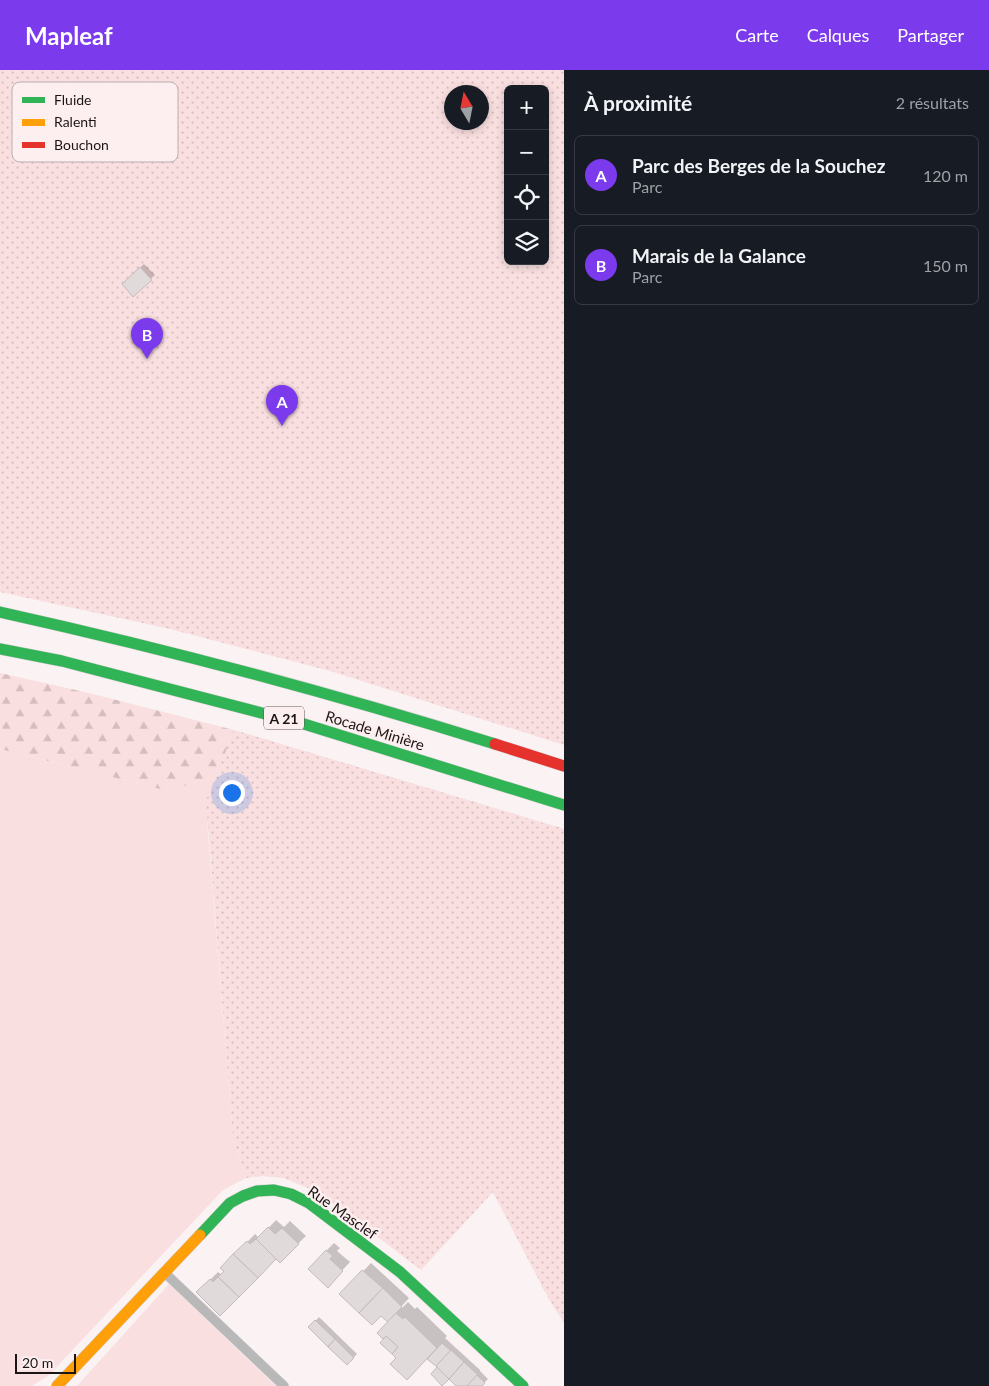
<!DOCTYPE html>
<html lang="fr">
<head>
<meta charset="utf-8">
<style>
	body { margin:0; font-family:Lato,sans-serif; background:#20242c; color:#f1f3f6 }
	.controls { position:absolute; right:15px; top:15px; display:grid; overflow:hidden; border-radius:8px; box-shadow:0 2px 8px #0003 }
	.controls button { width:45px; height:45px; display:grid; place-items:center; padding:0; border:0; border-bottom:1px solid #363941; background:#171b24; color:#f1f3f6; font:25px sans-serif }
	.compass { position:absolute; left:444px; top:15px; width:45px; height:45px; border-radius:50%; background:#171b24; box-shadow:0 2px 8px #0003; rotate:350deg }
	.scale { position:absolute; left:15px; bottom:12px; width:61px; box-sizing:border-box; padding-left:5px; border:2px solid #1c1515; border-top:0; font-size:14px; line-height:18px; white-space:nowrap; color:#1c1515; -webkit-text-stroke:4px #fdeff0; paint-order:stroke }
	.you { position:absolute; left:231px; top:722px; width:18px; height:18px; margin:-12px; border:4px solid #fff; border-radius:50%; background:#1a73e8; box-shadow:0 0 0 8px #1a73e833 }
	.badge { display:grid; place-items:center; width:32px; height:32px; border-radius:50%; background:#7c3aed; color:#fff; font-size:16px; font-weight:700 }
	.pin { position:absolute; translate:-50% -41px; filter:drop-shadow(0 1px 2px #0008) }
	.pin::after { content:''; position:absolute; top:26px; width:18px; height:15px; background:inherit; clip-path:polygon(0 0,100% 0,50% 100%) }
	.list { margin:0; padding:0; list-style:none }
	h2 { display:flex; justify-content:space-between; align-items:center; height:65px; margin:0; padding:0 20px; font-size:21px }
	h2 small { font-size:16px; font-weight:400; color:#9ea1a6 }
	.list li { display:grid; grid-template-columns:32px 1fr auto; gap:15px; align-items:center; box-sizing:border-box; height:80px; margin:0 10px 10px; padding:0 10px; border:1px solid #363941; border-radius:8px }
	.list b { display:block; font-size:19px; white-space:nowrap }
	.list p { margin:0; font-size:16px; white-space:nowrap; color:#9ea1a6 }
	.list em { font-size:16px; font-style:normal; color:#9ea1a6 }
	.icon { flex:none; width:28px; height:28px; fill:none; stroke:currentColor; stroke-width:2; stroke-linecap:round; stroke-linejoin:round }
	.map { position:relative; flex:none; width:564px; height:1316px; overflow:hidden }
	header { display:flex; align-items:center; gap:30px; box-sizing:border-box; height:70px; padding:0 25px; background:#7c3aed; color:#fff }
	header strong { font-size:24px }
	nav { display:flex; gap:28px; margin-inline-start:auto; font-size:18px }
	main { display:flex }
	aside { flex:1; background:#171b24 }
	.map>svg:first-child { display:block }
</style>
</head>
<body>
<header>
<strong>Mapleaf</strong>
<nav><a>Carte</a><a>Calques</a><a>Partager</a></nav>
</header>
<main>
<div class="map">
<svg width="564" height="1316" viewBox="0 0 564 1316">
	<defs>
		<pattern id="forest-firs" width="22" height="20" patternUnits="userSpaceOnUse" patternTransform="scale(1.25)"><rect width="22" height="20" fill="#fadfe0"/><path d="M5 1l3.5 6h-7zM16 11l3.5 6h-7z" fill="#d6bebf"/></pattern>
		<pattern id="park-dots" width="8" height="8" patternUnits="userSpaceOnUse" patternTransform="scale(1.25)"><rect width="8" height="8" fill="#fadfe0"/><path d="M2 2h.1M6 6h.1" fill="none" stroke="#d6bebf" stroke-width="1.8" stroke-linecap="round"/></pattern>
	</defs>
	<rect width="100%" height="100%" fill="#faf2f3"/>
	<g fill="#fadfe0">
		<polygon points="0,679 168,721 216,705 333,1133 320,1123 283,1108 263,1106 207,751 233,1068 246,1108 223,1120 48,1306 32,1316 0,1316"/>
		<polygon points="169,1214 276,1316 77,1316"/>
	</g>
	<polygon fill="url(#forest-firs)" points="0,603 89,623 234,660 564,759 564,1253 549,1229 493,1122 216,706 168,721 0,679"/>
	<g fill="url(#park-dots)" fill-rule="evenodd">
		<path d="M0,0h564v675l-234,-74 -160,-42 -170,-37zM508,19h37v172h-37zM452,22h30v30h-30z"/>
		<polygon points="234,660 564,759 564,1253 549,1229 493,1122 421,1200 320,1123 283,1107 263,1106 246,1108 233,1068 206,731"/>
	</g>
	<g fill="#0003">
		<polygon points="144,194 155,205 133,225 123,214"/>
		<polygon points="276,1150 284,1157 290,1151 306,1166 280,1191 276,1187 220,1244 198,1222 218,1202 222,1205 225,1201 222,1198 255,1164 259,1168"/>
		<polygon points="334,1173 340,1178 337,1181 350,1192 335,1208 327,1180"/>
		<polygon points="371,1193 409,1228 401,1237 402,1238 408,1232 415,1239 417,1237 447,1266 445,1268 480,1300 480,1301 488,1309 481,1316 458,1316 428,1287 398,1287 385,1269 379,1263 394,1247 381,1244 341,1224"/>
		<polygon points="319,1247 357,1284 347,1294 310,1257"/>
	</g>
	<g fill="#e1dada" stroke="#c3bbbc">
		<polygon points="140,197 152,210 133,227 122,214"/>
		<polygon points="268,1157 275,1164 282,1158 299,1174 280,1193 256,1169"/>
		<polygon points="256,1169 276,1189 258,1208 233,1184 247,1171 250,1174"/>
		<polygon points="326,1180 333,1186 330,1189 343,1201 328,1218 308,1199"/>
		<polygon points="233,1184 258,1208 239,1227 218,1207 224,1201 220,1198"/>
		<polygon points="362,1200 383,1218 359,1243 339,1224"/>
		<polygon points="218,1207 239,1227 220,1246 196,1222 210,1209 213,1212"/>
		<polygon points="383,1218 402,1237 388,1252 381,1246 372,1255 359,1243"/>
		<polygon points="396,1243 403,1249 405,1247 437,1278 407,1310 390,1294 396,1288 392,1284 398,1277 386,1266 383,1269 377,1263"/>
		<polygon points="315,1250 335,1269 328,1277 308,1257"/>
		<polygon points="386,1266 398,1277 392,1284 380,1273"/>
		<polygon points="335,1269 354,1288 347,1295 328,1277"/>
		<polygon points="442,1273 451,1281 436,1296 427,1289"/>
		<polygon points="451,1280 464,1292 449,1309 436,1296"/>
		<polygon points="464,1292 478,1305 467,1316 456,1316 449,1309"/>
		<polygon points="437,1297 449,1309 442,1316 431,1304"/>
		<polygon points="477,1305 485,1313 482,1316 467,1316"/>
	</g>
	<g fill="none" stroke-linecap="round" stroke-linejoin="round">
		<defs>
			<polyline id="lane" points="166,1204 284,1316"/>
			<g id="fast">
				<path d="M0,542c167,37 332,81 495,132"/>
				<polyline points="0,579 62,591 304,654 564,735"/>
				<polyline points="200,1165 230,1133 243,1126 257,1121 274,1120 291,1124 309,1133 400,1202 523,1316"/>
			</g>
			<polyline id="slow" points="57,1316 200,1165"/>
			<polyline id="jam" points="495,674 564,696"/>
		</defs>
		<use href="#lane" stroke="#d6cfd0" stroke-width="10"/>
		<use href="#fast" stroke="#d6cfd0" stroke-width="12"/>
		<use href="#slow" stroke="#d6cfd0" stroke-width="12"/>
		<use href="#jam" stroke="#d6cfd0" stroke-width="12"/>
		<use href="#lane" stroke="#b9b8b8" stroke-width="9"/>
		<use href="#fast" stroke="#30b455" stroke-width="11"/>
		<use href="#slow" stroke="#ff9f0a" stroke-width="11"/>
		<use href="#jam" stroke="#e5322d" stroke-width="11"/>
	</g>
	<g text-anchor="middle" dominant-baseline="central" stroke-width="5" stroke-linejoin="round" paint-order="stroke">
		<rect fill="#fdeff0" stroke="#605657" stroke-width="1" x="264" y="636.5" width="40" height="23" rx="4"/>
		<g font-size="14" font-weight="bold" fill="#1c1515">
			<text x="284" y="648">A 21</text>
		</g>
		<g font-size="15" fill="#1c1515" stroke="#fdeff0">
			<text transform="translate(375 660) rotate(17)">Rocade Minière</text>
			<text transform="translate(343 1142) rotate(35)">Rue Masclef</text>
		</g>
	</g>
	<rect x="12" y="12" width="166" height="80" rx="8" fill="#fdeff0" stroke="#baaeae" stroke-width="1"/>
	<rect x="22" y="27" width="23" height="6" fill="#30b455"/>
	<rect x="22" y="49" width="23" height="7" fill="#ff9f0a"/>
	<rect x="22" y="72" width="23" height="6" fill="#e5322d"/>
	<g font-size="14" fill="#1c1515">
		<text x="54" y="35">Fluide</text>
		<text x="54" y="57">Ralenti</text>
		<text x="54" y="80">Bouchon</text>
	</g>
</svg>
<div class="controls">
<button>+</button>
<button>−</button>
<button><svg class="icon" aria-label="locate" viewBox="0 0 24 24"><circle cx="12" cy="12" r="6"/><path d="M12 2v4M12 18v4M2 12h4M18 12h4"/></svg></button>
<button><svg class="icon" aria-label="layers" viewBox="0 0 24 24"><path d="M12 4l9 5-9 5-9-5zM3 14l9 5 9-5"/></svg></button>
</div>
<svg class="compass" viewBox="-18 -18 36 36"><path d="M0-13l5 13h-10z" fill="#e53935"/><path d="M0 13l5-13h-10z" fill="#9ea1a6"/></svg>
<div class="scale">20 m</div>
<div class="you"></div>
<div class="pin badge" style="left:282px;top:356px">A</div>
<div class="pin badge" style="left:147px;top:289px">B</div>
</div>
<aside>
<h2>À proximité<small>2 résultats</small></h2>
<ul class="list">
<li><span class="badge">A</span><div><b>Parc des Berges de la Souchez</b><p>Parc</p></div><em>120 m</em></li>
<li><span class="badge">B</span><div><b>Marais de la Galance</b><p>Parc</p></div><em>150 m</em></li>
</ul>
</aside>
</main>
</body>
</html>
